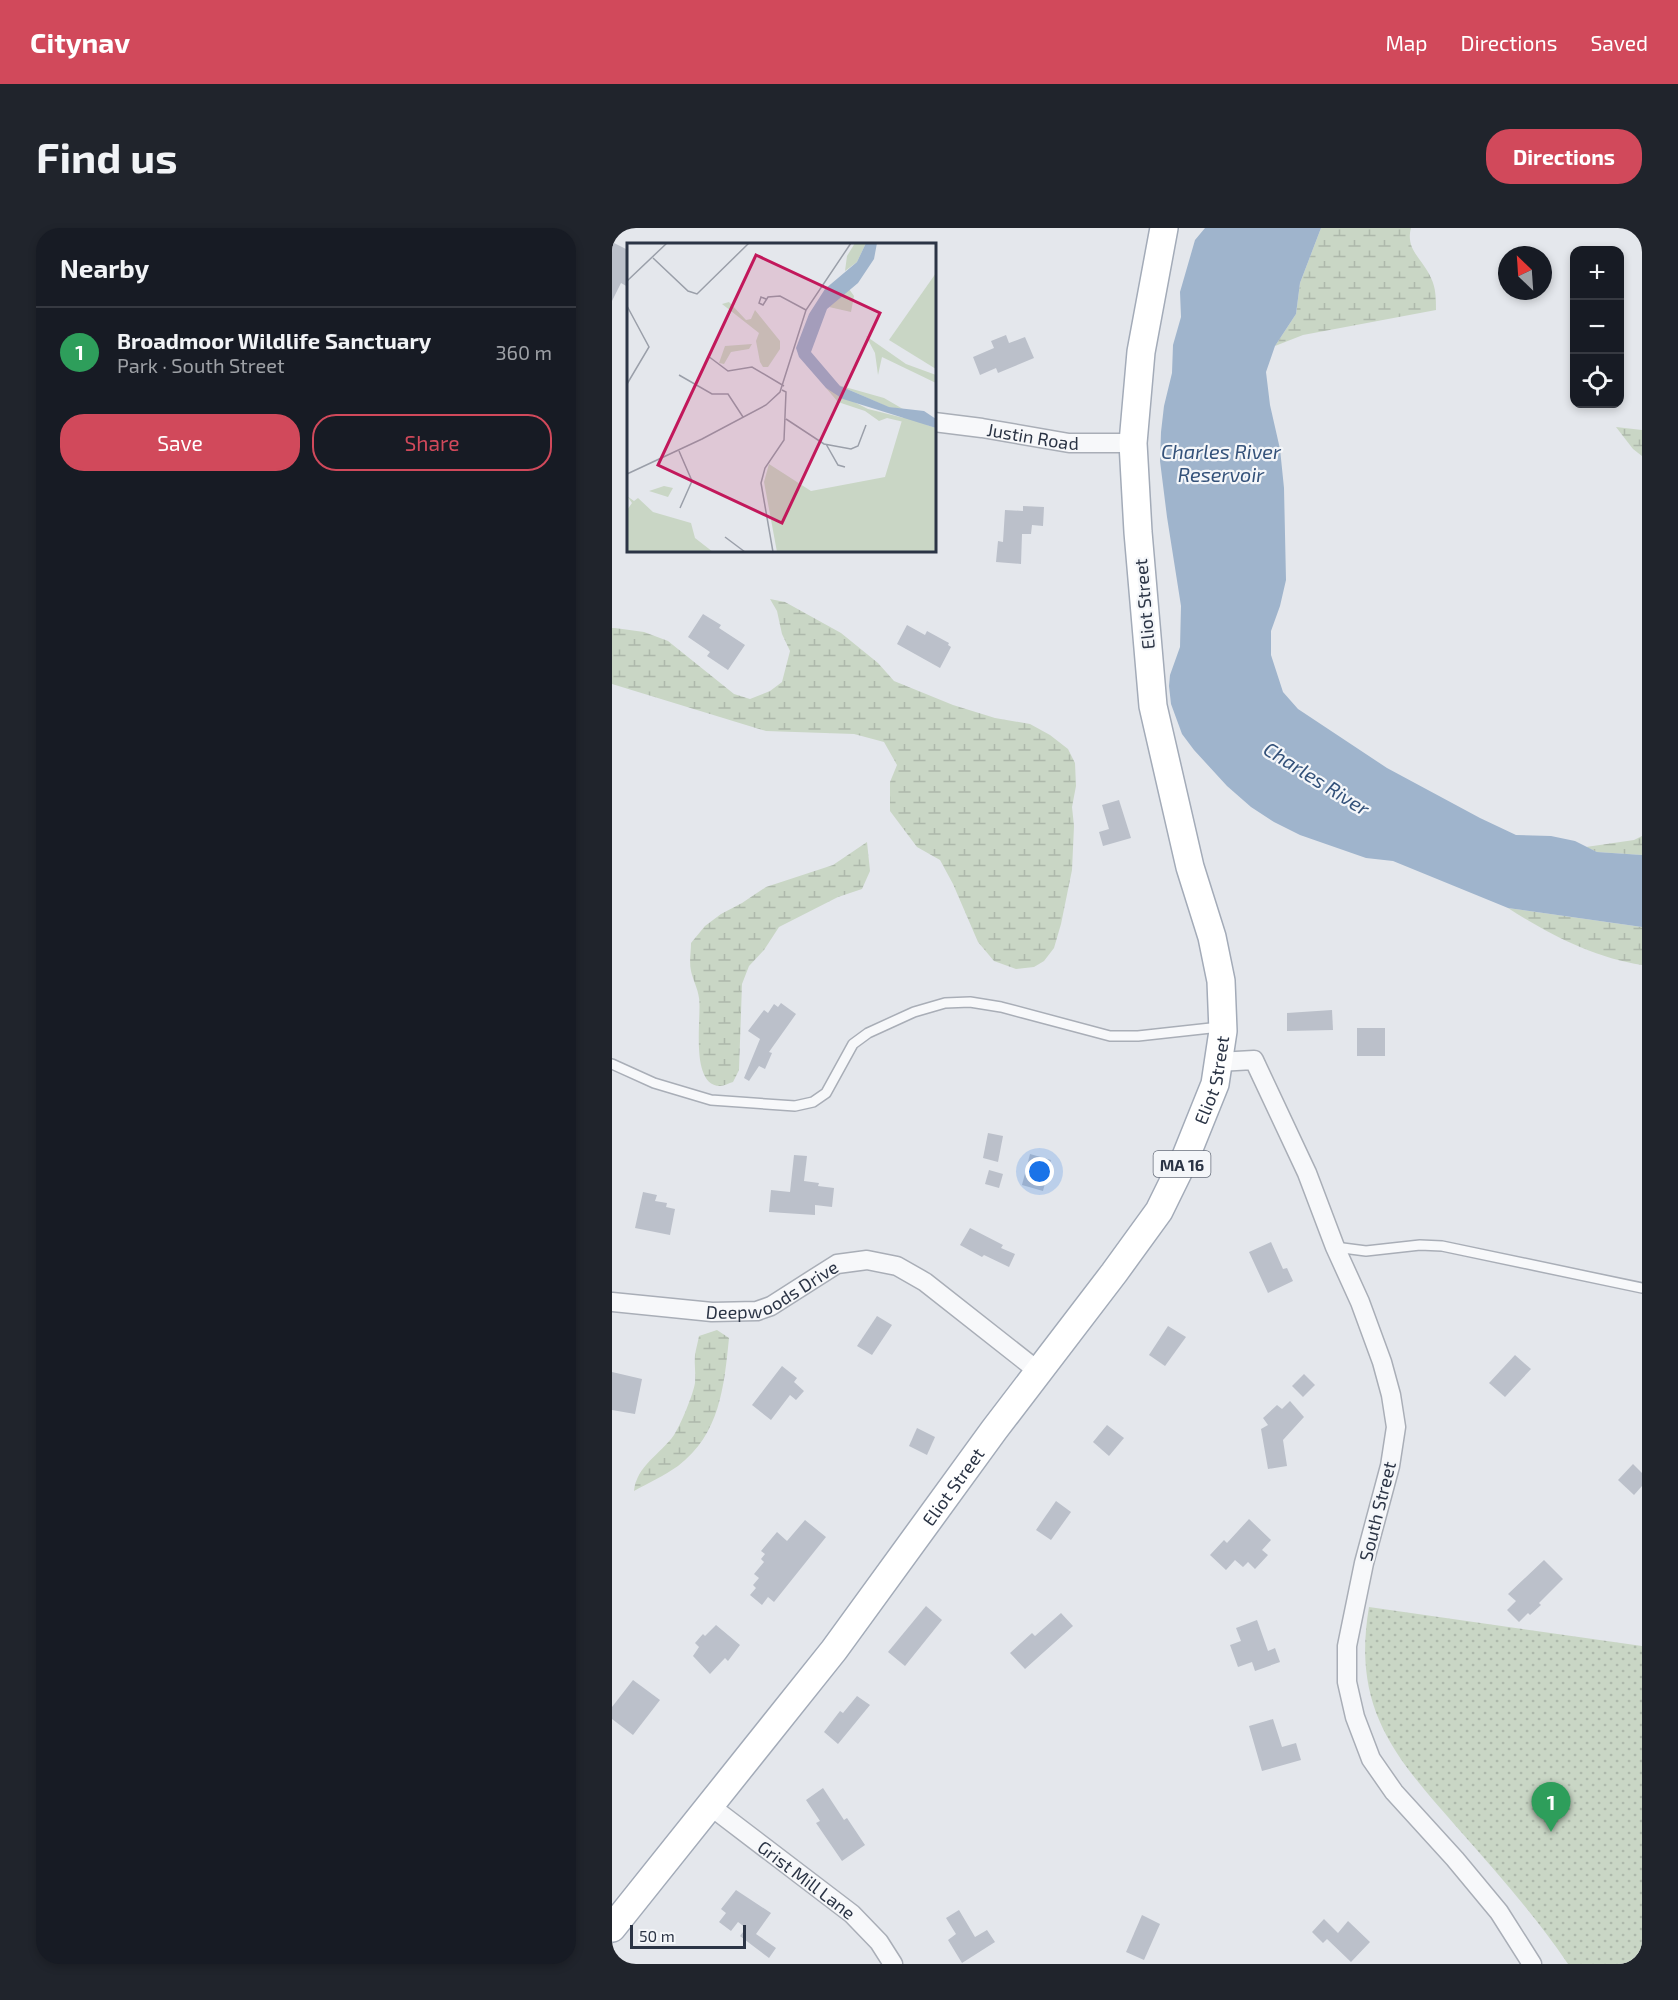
<!DOCTYPE html>
<html lang="en">
<head>
<meta charset="utf-8">
<style>
	body { margin:0; font-family:"Exo 2",sans-serif; background:#20242c; color:#f1f3f6 }
	.controls { position:absolute; right:18px; top:18px; display:grid; overflow:hidden; border-radius:12px; box-shadow:0 3px 9px #0003 }
	.controls button { width:54px; height:54px; display:grid; place-items:center; padding:0; border:0; border-bottom:2px solid #363941; background:#171b24; color:#f1f3f6; font:30px sans-serif }
	.compass { position:absolute; left:886px; top:18px; width:54px; height:54px; border-radius:50%; background:#171b24; box-shadow:0 3px 9px #0003; rotate:335deg }
	.scale { position:absolute; left:18px; bottom:15px; width:116px; box-sizing:border-box; padding-left:6px; border:3px solid #2b3445; border-top:0; font-size:16px; line-height:21px; white-space:nowrap; color:#2b3445; -webkit-text-stroke:4px #f4f6f9; paint-order:stroke }
	.you { position:absolute; left:428px; top:944px; width:21px; height:21px; margin:-15px; border:4px solid #fff; border-radius:50%; background:#1a73e8; box-shadow:0 0 0 9px #1a73e833 }
	.badge { display:grid; place-items:center; width:39px; height:39px; border-radius:50%; background:#d1495b; color:#fff; font-size:20px; font-weight:700 }
	.pin { position:absolute; translate:-50% -50px; filter:drop-shadow(0 2px 3px #0008) }
	.pin::after { content:''; position:absolute; top:32px; width:21px; height:18px; background:inherit; clip-path:polygon(0 0,100% 0,50% 100%) }
	.list { margin:0; padding:0; list-style:none }
	h2 { display:flex; justify-content:space-between; align-items:center; height:78px; margin:0; padding:0 24px; font-size:26px }
	h2 small { font-size:20px; font-weight:400; color:#9ea1a6 }
	.list li { display:grid; grid-template-columns:39px 1fr auto; gap:18px; align-items:center; box-sizing:border-box; height:90px; padding:0 24px; border-top:2px solid #363941 }
	.list b { display:block; font-size:22px; white-space:nowrap }
	.list p { margin:0; font-size:20px; white-space:nowrap; color:#9ea1a6 }
	.list em { font-size:20px; font-style:normal; color:#9ea1a6 }
	.actions { display:flex; gap:12px; padding:18px 24px }
	.actions a { flex:1; padding:14px 0; border:2px solid #d1495b; border-radius:24px; text-align:center; font-size:21px; color:#d1495b }
	.actions .main { background:#d1495b; color:#fff }
	.icon { flex:none; width:33px; height:33px; fill:none; stroke:currentColor; stroke-width:2; stroke-linecap:round; stroke-linejoin:round }
	.map { position:relative; flex:none; width:1030px; height:1736px; overflow:hidden; border-radius:24px }
	header { display:flex; align-items:center; gap:36px; box-sizing:border-box; height:84px; padding:0 30px; background:#d1495b; color:#fff }
	header strong { font-size:28px }
	nav { display:flex; gap:33px; margin-inline-start:auto; font-size:21px }
	.intro { display:flex; align-items:center; justify-content:space-between; box-sizing:border-box; height:144px; padding:0 36px }
	h1 { margin:0; font-size:42px }
	.button { padding:15px 27px; border-radius:24px; background:#d1495b; color:#fff; font-size:21px; font-weight:700 }
	main { display:flex; gap:36px; padding:0 36px }
	aside { flex:1; background:#171b24; border-radius:24px; box-shadow:0 3px 9px #0003 }
	.map>svg:first-child { display:block }
</style>
</head>
<body>
<header>
<strong>Citynav</strong>
<nav><a>Map</a><a>Directions</a><a>Saved</a></nav>
</header>
<div class="intro"><h1>Find us</h1><a class="button">Directions</a></div>
<main>
<aside>
<h2>Nearby<small></small></h2>
<ul class="list">
<li><span class="badge" style="background:#2e9e5b">1</span><div><b>Broadmoor Wildlife Sanctuary</b><p>Park · South Street</p></div><em>360 m</em></li>
</ul>
<div class="actions"><a class="main">Save</a><a>Share</a></div>
</aside>
<div class="map">
<svg width="1030" height="1736" viewBox="0 0 1030 1736">
	<defs>
		<pattern id="grass-dots" width="8" height="8" patternUnits="userSpaceOnUse" patternTransform="scale(1.5)"><rect width="8" height="8" fill="#c9d6c5"/><path d="M2 2h.1M6 6h.1" fill="none" stroke="#adb8ab" stroke-width="1.8" stroke-linecap="round"/></pattern>
		<pattern id="wetland-marsh" width="20" height="14" patternUnits="userSpaceOnUse" patternTransform="scale(1.5)"><rect width="20" height="14" fill="#c9d6c5"/><path d="M1 5h8M5 5V1M11 12h8M15 12V8" fill="none" stroke="#adb8ab"/></pattern>
	</defs>
	<rect width="100%" height="100%" fill="#e4e7ec"/>
	<path fill="url(#grass-dots)" d="M757,1379l273,39v318h-74c-32,-47 -69,-89 -106,-131 -64,-73 -111,-121 -93,-226z"/>
	<g fill="url(#wetland-marsh)">
		<path d="M709,0h90c-6,22 12,31 20,50 5,10 5,21 5,32l-133,25 -28,11 21,-32 4,-31z"/>
		<polygon points="1004,199 1030,202 1030,228 1021,221"/>
		<polygon points="158,371 173,374 229,405 266,435 282,453 341,477 383,490 418,496 438,507 456,521 463,535 464,558 460,579 462,598 460,642 449,696 442,720 432,733 422,739 404,741 382,733 366,714 341,656 328,632 305,619 278,583 278,554 285,537 272,514 242,506 154,503 0,456 0,400 3,400 32,404 56,413 122,466 138,471 158,463 170,454 178,423 170,406 165,383"/>
		<polygon points="1030,608 1030,627 985,624 974,619 1022,612"/>
		<path d="M255,614l3,29 -8,18 -24,8 -59,30 -15,23 -15,16 -7,18 -3,86 -6,12c-4,1 -9,4 -13,4 -31,-1 -18,-70 -21,-88 -1,-9 -6,-18 -8,-27 -2,-9 0,-19 0,-28l14,-17 16,-12 21,-11 24,-16 67,-22z"/>
		<path d="M896,680l134,19v38c-47,-7 -94,-31 -134,-57z"/>
		<path d="M105,1102l12,8c-5,49 -9,96 -51,128 -14,10 -30,17 -44,25 3,-26 26,-36 40,-56 7,-11 19,-40 21,-52 1,-10 -1,-19 0,-28 1,-7 3,-13 4,-19z"/>
	</g>
	<polygon fill="#9fb4cc" points="593,0 709,0 688,55 684,86 663,118 654,144 658,177 668,221 672,260 674,352 668,378 659,403 659,427 671,464 686,481 775,540 868,590 904,607 939,608 963,613 985,624 1030,627 1030,699 896,680 781,633 754,630 688,607 662,594 639,579 615,558 582,522 570,506 559,476 557,458 558,447 568,419 569,378 555,289 548,233 549,204 552,178 560,145 561,117 569,89 568,64 583,12"/>
	<g fill="#bbc0ca">
		<polygon points="0,14 16,22 16,59 9,55 0,73"/>
		<polygon points="394,107 397,115 413,109 422,130 386,145 384,140 368,147 361,129 382,120 379,113"/>
		<polygon points="411,278 432,279 431,298 420,297 419,306 410,306 409,336 384,334 386,313 391,314 393,282 411,283"/>
		<polygon points="91,386 109,397 107,400 133,417 116,442 95,428 98,424 76,409"/>
		<polygon points="295,397 313,407 315,403 337,415 336,417 339,419 328,440 285,416"/>
		<polygon points="507,572 519,610 491,618 487,604 497,601 490,577"/>
		<polygon points="169,775 184,786 157,824 160,825 153,841 147,838 137,853 132,850 148,811 136,803 152,782 156,785 162,776 166,779"/>
		<polygon points="720,782 721,802 675,803 675,785"/>
		<rect x="745" y="800" width="28" height="28"/>
		<polygon points="376,905 391,908 386,934 371,930"/>
		<polygon points="418,926 439,932 431,963 410,957"/>
		<polygon points="182,927 195,928 192,953 207,955 206,958 222,960 220,979 203,977 203,987 157,984 159,962 178,964"/>
		<polygon points="377,942 391,946 387,960 373,956"/>
		<polygon points="31,964 45,967 43,973 55,975 54,979 63,981 58,1007 23,1000"/>
		<polygon points="358,1000 391,1017 389,1020 403,1026 397,1039 372,1027 370,1029 348,1017"/>
		<polygon points="659,1014 671,1041 675,1040 681,1053 656,1065 637,1024"/>
		<polygon points="265,1088 280,1097 260,1127 245,1118"/>
		<polygon points="556,1098 574,1109 553,1138 537,1127"/>
		<polygon points="903,1127 919,1141 893,1169 877,1155"/>
		<polygon points="170,1138 185,1150 182,1154 192,1163 184,1172 178,1167 159,1192 140,1177"/>
		<polygon points="0,1144 30,1151 23,1186 0,1182"/>
		<polygon points="692,1146 703,1157 691,1169 680,1158"/>
		<polygon points="678,1173 692,1189 671,1212 675,1238 656,1241 649,1201 656,1197 651,1190 665,1177 670,1181"/>
		<polygon points="495,1197 512,1210 497,1228 481,1214"/>
		<polygon points="305,1200 323,1209 315,1227 297,1218"/>
		<polygon points="1021,1236 1030,1245 1030,1258 1022,1267 1006,1252"/>
		<polygon points="444,1273 459,1284 439,1312 424,1302"/>
		<polygon points="637,1291 659,1312 650,1322 656,1327 643,1341 636,1334 631,1339 623,1332 614,1342 598,1327 612,1312 615,1315"/>
		<polygon points="193,1292 214,1309 162,1374 156,1369 150,1377 138,1367 144,1360 141,1357 147,1350 142,1346 152,1334 149,1331 153,1326 149,1323 165,1304 175,1313"/>
		<polygon points="932,1332 951,1351 927,1375 929,1377 918,1387 916,1385 907,1394 895,1382 904,1373 896,1366"/>
		<polygon points="314,1378 330,1392 293,1438 276,1424"/>
		<polygon points="449,1385 461,1398 413,1441 398,1425 420,1405 423,1408"/>
		<polygon points="645,1392 656,1423 663,1420 668,1434 643,1443 640,1434 626,1439 618,1417 629,1413 624,1400"/>
		<polygon points="104,1397 128,1417 116,1433 113,1430 98,1446 81,1428 87,1419 83,1415 91,1406 93,1408"/>
		<polygon points="21,1452 48,1472 21,1507 0,1491 0,1479"/>
		<polygon points="245,1468 258,1477 226,1516 212,1504 228,1483 231,1485"/>
		<polygon points="661,1491 670,1519 684,1515 689,1532 650,1543 637,1498"/>
		<polygon points="211,1560 232,1592 235,1590 253,1617 230,1633 204,1595 208,1593 194,1572"/>
		<polygon points="124,1662 159,1685 144,1706 164,1720 157,1730 128,1708 134,1700 126,1694 119,1703 107,1694 114,1685 109,1681"/>
		<polygon points="347,1682 363,1709 375,1702 383,1714 350,1735 336,1712 344,1706 334,1690"/>
		<polygon points="530,1687 548,1696 532,1732 514,1724"/>
		<polygon points="712,1691 726,1705 736,1693 758,1714 739,1734 715,1711 711,1715 700,1704"/>
	</g>
	<g fill="none" stroke-linecap="round" stroke-linejoin="round">
		<defs>
			<g id="service">
				<polyline points="0,836 42,855 99,872 183,878 201,874 214,865 241,816 256,805 302,784 333,775 358,774 389,779 498,808 526,808 608,799"/>
				<polyline points="723,1019 754,1023 808,1017 830,1018 1030,1060"/>
			</g>
			<g id="minor">
				<path id="s1" d="M322,194l48,6 87,15h64"/>
				<polyline points="606,834 642,832 695,945 723,1019 748,1074 770,1134 779,1167 784,1199 778,1238 752,1335 735,1418 735,1454 743,1489 759,1531 782,1564 843,1631 887,1684 920,1736"/>
				<path id="s2" d="M0,1074l100,10 45,-1 14,-5 66,-42 30,-4 30,6 28,16 113,89"/>
				<path id="s3" d="M97,1577l143,109 27,28 14,22"/>
			</g>
			<g id="primary">
				<path id="s4" d="M0,1700l222,-278 160,-220 120,-157 45,-62 27,-55 29,-72 8,-53 -2,-50 -9,-44 -22,-70 -37,-161 -15,-174 -5,-89 8,-91 23,-124"/>
			</g>
		</defs>
		<use href="#service" stroke="#a9aeb7" stroke-width="12"/>
		<use href="#minor" stroke="#a9aeb7" stroke-width="21"/>
		<use href="#primary" stroke="#a3abb8" stroke-width="30"/>
		<use href="#service" stroke="#f7f8fa" stroke-width="9"/>
		<use href="#minor" stroke="#f7f8fa" stroke-width="18"/>
		<use href="#primary" stroke="#fff" stroke-width="27"/>
	</g>
	<g text-anchor="middle" dominant-baseline="central" stroke-width="4.5" stroke-linejoin="round" paint-order="stroke">
		<rect fill="#f4f6f9" stroke="#676e7b" stroke-width="1.5" x="541.5" y="923" width="57" height="26" rx="4.5"/>
		<g font-size="16" font-weight="bold" fill="#2b3445">
			<text x="570" y="936">MA 16</text>
		</g>
		<g font-size="18" fill="#2b3445" stroke="#f4f6f9">
			<text stroke="none"><textPath href="#s1" startOffset="100">Justin Road</textPath></text>
			<text transform="translate(532 376) rotate(-95)">Eliot Street</text>
			<text stroke="none"><textPath href="#s4" startOffset="1044">Eliot Street</textPath></text>
			<text stroke="none"><textPath href="#s2" startOffset="166">Deepwoods Drive</textPath></text>
			<text stroke="none"><textPath href="#s4" startOffset="558">Eliot Street</textPath></text>
			<text transform="translate(765 1283) rotate(-76)">South Street</text>
			<text stroke="none"><textPath href="#s3" startOffset="123">Grist Mill Lane</textPath></text>
		</g>
		<g font-size="20" font-style="italic" fill="#34527a" stroke="#f4f6f9">
			<text x="609" y="223">Charles River<tspan x="609" dy="23">Reservoir</tspan></text>
			<text transform="translate(705 550) rotate(32)">Charles River</text>
		</g>
	</g>
	<g transform="translate(15 15)">
		<rect width="309" height="309" fill="#e4e7ec"/>
		<path d="M276,174l33,11v124h-159l-13,-70 5,-18 42,27 74,-14zM0,253l7,5 4,-3 15,14 38,11 4,15 18,14h-86v-42l5,-7z" fill="#c9d6c5"/>
		<path d="M228,0h11l-9,19 -12,9 2,-15zM222,46l5,7 -3,16 -22,-5zM102,59l17,18 5,-1 4,-9 25,31v8l-12,18h-5l-3,-5 -4,-21 3,-8 -37,-29zM239,93l40,28 30,11v8l-54,-26 -4,18 -3,-22zM125,101l-3,5 -18,3 -7,12 -5,-1 6,-17zM211,142l46,13 19,11 -15,-2zM199,145l42,21 60,15 -7,2 -34,-8 -8,3 -14,-10 -27,-9zM37,243l9,2 -5,9 -19,-6z" fill="#c9d6c5"/>
		<path d="M309,30v96l-47,-29z" fill="#c9d6c5"/>
		<path d="M239,0h11l-3,16 -16,24 -31,26 -16,43 29,34 49,21 35,4 12,8v9l-93,-29 -17,-11 -27,-31 -3,-9 13,-34 16,-25 32,-27z" fill="#9fb4cc"/>
		<path fill="none" stroke="#9a9fa9" stroke-width="1.5" d="M26,15l35,33 9,3 52,-51M0,38l40,-38M139,56l-5,-2 -2,6 4,2 5,-8 12,-1 26,14M0,63l22,41 -22,37M81,113l20,15 24,-4 32,19M52,132l33,19h16l15,23M159,176l38,25 27,5 7,-3 8,-21M199,201l12,21 7,2M52,208l13,30 -12,27M0,231l75,-35 64,-34 14,-13 26,-82 45,-67M98,294l20,15M146,309l-12,-69 4,-15 19,-28 2,-48 -4,-2"/>
		<path fill="#c2185b" fill-opacity="0.15" stroke="#c2185b" stroke-width="3" d="M129,12l124,58 -98,210 -124,-58z"/>
		<rect width="309" height="309" fill="none" stroke="#2b3445" stroke-width="3"/>
	</g>
</svg>
<div class="controls">
<button>+</button>
<button>−</button>
<button><svg class="icon" aria-label="locate" viewBox="0 0 24 24"><circle cx="12" cy="12" r="6"/><path d="M12 2v4M12 18v4M2 12h4M18 12h4"/></svg></button>
</div>
<svg class="compass" viewBox="-18 -18 36 36"><path d="M0-13l5 13h-10z" fill="#e53935"/><path d="M0 13l5-13h-10z" fill="#9ea1a6"/></svg>
<div class="scale">50 m</div>
<div class="you"></div>
<div class="pin badge" style="left:939px;top:1604px;background:#2e9e5b">1</div>
</div>
</main>
</body>
</html>
